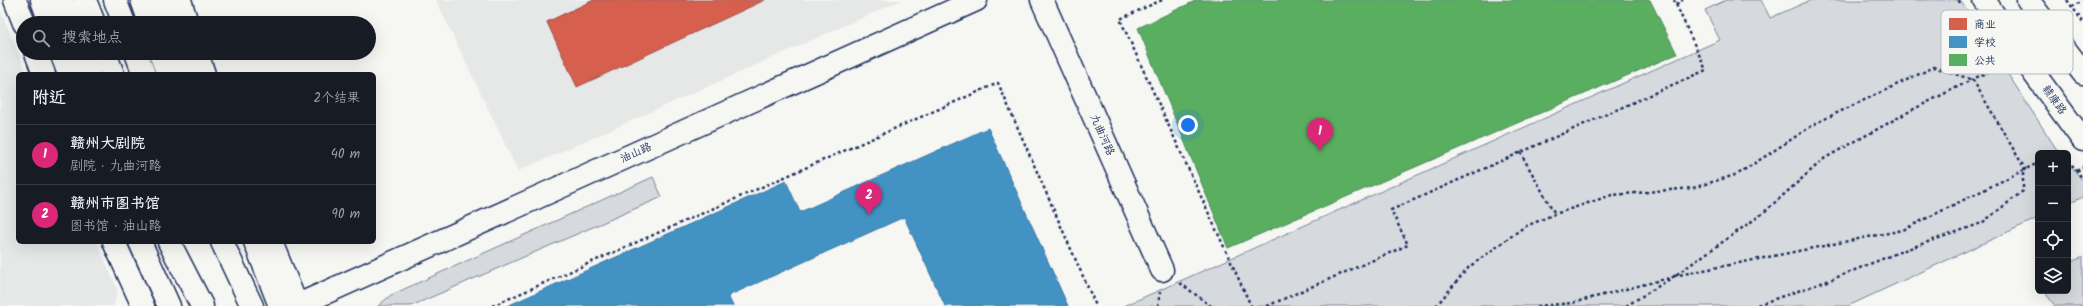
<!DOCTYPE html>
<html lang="zh">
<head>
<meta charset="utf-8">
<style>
	body { margin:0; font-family:Kalam,"LXGW WenKai TC",sans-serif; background:#242831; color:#f1f3f6 }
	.controls { position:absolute; right:12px; bottom:12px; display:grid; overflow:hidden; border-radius:6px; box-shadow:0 4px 16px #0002 }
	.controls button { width:36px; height:36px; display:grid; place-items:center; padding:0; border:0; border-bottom:1px solid #363941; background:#171b24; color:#f1f3f6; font:20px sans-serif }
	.you { position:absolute; left:1188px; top:125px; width:14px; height:14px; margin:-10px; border:3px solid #fff; border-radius:50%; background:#1a73e8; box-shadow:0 0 0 6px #1a73e833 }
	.badge { display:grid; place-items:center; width:26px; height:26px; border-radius:50%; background:#db2777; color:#fff; font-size:13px; font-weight:700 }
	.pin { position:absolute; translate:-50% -33px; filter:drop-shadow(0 1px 2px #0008) }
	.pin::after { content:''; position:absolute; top:21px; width:14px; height:12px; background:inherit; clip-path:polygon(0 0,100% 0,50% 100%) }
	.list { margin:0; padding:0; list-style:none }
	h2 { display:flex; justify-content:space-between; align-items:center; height:52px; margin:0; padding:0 16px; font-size:17px }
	h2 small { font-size:13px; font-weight:400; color:#9ea1a6 }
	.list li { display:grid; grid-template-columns:26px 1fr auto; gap:12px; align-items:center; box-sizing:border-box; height:60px; padding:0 16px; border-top:1px solid #363941 }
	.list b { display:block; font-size:15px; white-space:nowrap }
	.list p { margin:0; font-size:13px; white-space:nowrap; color:#9ea1a6 }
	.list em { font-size:13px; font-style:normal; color:#9ea1a6 }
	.icon { flex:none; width:22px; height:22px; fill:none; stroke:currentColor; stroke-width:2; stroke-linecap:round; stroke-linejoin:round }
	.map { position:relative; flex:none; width:2083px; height:306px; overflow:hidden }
	.search { position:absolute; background:#171b24; box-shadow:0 4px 16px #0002; left:16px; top:16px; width:360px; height:44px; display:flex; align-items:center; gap:10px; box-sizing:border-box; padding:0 14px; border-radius:22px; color:#9ea1a6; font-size:15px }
	.panel { position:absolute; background:#171b24; box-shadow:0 4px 16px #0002; left:16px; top:72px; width:360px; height:172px; border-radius:6px }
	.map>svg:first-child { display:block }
</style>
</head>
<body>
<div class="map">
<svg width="2083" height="306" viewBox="0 0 2083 306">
	<rect width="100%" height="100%" fill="#f6f6f2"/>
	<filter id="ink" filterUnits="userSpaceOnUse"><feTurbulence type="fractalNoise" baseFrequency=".025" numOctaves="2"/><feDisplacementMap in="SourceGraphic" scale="8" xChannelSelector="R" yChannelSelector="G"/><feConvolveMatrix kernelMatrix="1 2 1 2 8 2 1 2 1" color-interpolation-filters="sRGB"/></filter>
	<g filter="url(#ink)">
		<g fill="#e6e7e7">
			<polygon points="436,0 902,0 518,171"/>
			<polygon points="0,9 27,74 18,74 18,242 97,242 118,291 113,306 0,306"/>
		</g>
		<g fill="#d6d9dd" stroke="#78849e">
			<polygon points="1726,0 1761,0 1770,18 1811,0 1960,0 2059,153 2038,153 2038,218 1848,306 1124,306 1720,40 1705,10"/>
			<polygon points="2068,163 2083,181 2083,197 2068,204"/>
			<polygon points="653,177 662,197 411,306 378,306 391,295"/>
			<polygon points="2083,257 2083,306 2055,306 2044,291 2068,291 2068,263"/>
		</g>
		<g fill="#d6604d" stroke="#9e5152">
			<polygon points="594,0 694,0 698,9 595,57 589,44 563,56 547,22"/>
			<polygon points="594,0 765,0 577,87 547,22"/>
		</g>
		<polygon fill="#4393c3" stroke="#3775a5" points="988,128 1068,306 945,306 904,217 728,296 733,306 507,306 786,181 800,212"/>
		<polygon fill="#5aae61" stroke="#478860" points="1197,0 1650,0 1677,54 1228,248 1138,28"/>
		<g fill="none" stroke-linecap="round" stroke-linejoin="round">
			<defs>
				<g id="secondary">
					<polyline points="15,0 24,23"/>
					<polyline points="180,0 187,23"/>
					<polyline points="1042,0 1162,270"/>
					<polyline points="1984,0 2033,72 2083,140"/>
					<polyline points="2028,0 2083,73"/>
					<polyline points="36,53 44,74"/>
					<polyline points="197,53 204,74"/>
					<polyline points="114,242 143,306"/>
					<polyline points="271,242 297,306"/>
					<polyline points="296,306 976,0"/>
				</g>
				<g id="primary">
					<polyline points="42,0 50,23"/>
					<polyline points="164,0 172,23"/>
					<polyline points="61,53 69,74"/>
					<polyline points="182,53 190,74"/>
					<polyline points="140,242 169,306"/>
					<polyline points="255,242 280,306"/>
				</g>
				<g id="highway">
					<polyline points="62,0 71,23"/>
					<polyline points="85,0 94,23"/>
					<polyline points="115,0 124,23"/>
					<polyline points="142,0 150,23"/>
					<polyline points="82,53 90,74"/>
					<polyline points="105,53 113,74"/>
					<polyline points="136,53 144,74"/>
					<polyline points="160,53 168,74"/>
					<polyline points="169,242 202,306"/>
					<polyline points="222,242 252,306"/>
				</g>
			</defs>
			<use href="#secondary" stroke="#1b2f5e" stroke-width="25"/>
			<use href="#primary" stroke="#1b2f5e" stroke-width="25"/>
			<use href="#highway" stroke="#1b2f5e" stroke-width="25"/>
			<g stroke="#1b2f5e" stroke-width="2.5" stroke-dasharray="3 3" stroke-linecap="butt">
				<polyline points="1162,0 1120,19 1251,306"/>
				<polyline points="1959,0 1960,5"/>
				<polyline points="2067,0 2083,22"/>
				<polyline points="1676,4 1683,0"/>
				<polyline points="2072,7 2083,1"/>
				<polyline points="1520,152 1555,214"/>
				<polyline points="2068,160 2083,179"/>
				<polyline points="2077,171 2083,167"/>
				<polyline points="1674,276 1903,230 2038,163"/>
				<polyline points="1180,283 1211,306"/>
				<polyline points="492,306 998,83 1096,306"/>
				<polyline points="1158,306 1160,292"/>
				<polyline points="1267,306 1408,245 1391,210 1706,70 1674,0"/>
				<polyline points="1436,306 1469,267 1524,227 1555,214 1612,195 1693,188 1738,174 1818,122 1934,67 1973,80 2025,169 2023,171 2023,191 1982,223 1902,251 1830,280 1754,306"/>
				<polyline points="1537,306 1572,303 1673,277 1762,214 1825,158 1912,110 1999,66"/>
				<polyline points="1626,306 1670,279"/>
			</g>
			<use href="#secondary" stroke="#f6f6f2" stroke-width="22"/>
			<use href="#primary" stroke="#f6f6f2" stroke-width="22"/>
			<use href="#highway" stroke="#f6f6f2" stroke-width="22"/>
		</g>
	</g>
	<g text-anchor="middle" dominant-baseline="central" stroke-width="4" stroke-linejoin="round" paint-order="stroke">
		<g font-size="11" fill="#1b2f5e" stroke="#f6f6f2">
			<text transform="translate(2054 100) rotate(54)">赣康路</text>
			<text transform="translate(1102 135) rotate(66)">九曲河路</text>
			<text transform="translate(636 153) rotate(-24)">油山路</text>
		</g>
	</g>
	<rect x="1941" y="10" width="132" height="64" rx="6" fill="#f6f6f2" stroke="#b4bac6" stroke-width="1"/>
	<rect x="1949" y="18" width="18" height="12" fill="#d6604d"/>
	<rect x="1949" y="36" width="18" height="12" fill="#4393c3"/>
	<rect x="1949" y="54" width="18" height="12" fill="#5aae61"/>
	<g font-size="11" fill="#1b2f5e">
		<text x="1974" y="28">商业</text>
		<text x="1974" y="46">学校</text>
		<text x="1974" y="64">公共</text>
	</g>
</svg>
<div class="controls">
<button>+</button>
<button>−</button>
<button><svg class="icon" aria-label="locate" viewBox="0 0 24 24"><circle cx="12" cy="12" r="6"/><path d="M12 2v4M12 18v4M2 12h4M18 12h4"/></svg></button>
<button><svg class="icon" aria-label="layers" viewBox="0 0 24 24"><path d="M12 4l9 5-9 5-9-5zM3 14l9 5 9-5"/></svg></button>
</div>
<div class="you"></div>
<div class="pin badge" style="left:1320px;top:151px">1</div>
<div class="pin badge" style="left:869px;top:215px">2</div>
<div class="search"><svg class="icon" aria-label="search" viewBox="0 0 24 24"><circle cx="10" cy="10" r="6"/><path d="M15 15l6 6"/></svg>搜索地点</div>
<section class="panel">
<h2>附近<small>2个结果</small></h2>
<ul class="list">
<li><span class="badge">1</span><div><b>赣州大剧院</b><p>剧院 · 九曲河路</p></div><em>40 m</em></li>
<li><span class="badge">2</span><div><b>赣州市图书馆</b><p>图书馆 · 油山路</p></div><em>90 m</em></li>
</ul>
</section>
</div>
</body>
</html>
